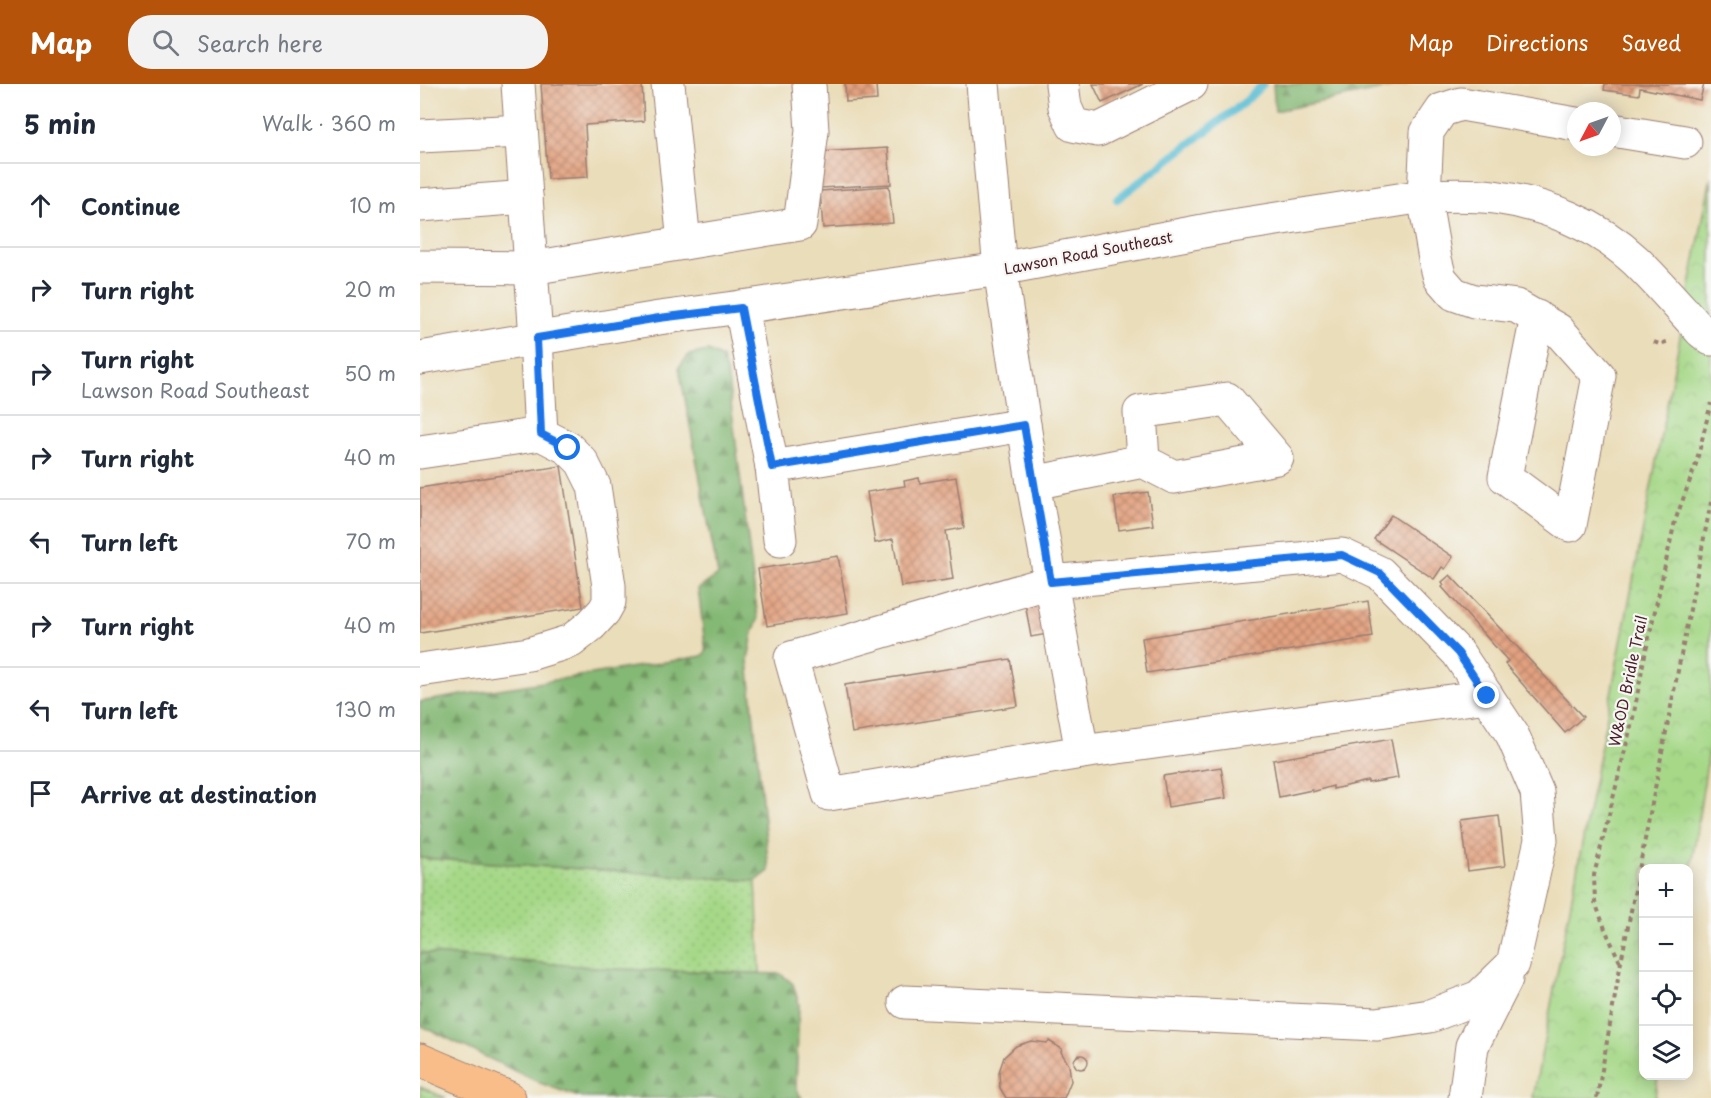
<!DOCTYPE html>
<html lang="en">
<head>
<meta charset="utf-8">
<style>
	body { margin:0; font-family:"Playpen Sans",sans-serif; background:#f2f2f3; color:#1f2937 }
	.controls { position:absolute; right:18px; bottom:18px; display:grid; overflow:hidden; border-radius:12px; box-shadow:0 3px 15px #0003 }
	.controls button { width:54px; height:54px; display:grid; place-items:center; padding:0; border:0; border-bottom:2px solid #e0e1e3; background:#fff; color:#1f2937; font:30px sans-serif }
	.compass { position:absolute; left:1147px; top:18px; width:54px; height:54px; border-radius:50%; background:#fff; box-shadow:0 3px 15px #0003; rotate:229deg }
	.stop { position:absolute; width:18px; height:18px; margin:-14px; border:4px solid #1a73e8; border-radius:50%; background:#fff }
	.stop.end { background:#1a73e8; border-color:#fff; box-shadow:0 2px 6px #0008 }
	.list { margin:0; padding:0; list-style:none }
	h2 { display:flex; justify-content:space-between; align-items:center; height:78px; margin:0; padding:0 24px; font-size:26px }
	h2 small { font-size:20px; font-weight:400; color:#747a83 }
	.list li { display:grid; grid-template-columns:39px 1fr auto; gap:18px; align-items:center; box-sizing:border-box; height:84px; padding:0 24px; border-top:2px solid #e0e1e3 }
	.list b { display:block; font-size:22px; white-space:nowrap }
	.list p { margin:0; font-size:20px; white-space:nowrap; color:#747a83 }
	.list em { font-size:20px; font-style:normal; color:#747a83 }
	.icon { flex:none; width:33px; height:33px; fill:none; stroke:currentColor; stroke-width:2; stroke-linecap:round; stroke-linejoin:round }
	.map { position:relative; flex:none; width:1291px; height:1014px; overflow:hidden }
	header { display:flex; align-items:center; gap:36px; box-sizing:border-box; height:84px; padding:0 30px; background:#b45309; color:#fff }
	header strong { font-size:28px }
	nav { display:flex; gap:33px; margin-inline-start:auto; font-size:21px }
	.search { width:420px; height:54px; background:#f2f2f3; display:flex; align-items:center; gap:15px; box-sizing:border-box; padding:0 21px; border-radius:24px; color:#747a83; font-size:22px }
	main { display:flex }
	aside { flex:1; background:#fff }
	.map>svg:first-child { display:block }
</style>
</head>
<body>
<header>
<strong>Map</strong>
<div class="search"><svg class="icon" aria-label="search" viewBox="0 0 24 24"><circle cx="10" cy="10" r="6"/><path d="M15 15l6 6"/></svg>Search here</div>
<nav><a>Map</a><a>Directions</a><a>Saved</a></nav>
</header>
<main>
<aside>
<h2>5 min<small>Walk · 360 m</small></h2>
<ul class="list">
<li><svg class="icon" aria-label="ahead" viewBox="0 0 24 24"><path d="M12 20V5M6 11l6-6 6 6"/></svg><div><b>Continue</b></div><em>10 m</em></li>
<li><svg class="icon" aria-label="right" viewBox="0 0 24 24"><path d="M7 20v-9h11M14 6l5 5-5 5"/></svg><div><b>Turn right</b></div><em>20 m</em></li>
<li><svg class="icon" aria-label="right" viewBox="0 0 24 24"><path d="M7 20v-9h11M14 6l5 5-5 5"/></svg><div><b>Turn right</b><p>Lawson Road Southeast</p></div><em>50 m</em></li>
<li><svg class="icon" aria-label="right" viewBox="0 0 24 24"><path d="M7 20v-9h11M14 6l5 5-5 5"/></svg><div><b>Turn right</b></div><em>40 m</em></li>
<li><svg class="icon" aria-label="left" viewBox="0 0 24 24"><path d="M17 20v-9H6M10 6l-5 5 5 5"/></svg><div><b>Turn left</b></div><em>70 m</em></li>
<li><svg class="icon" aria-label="right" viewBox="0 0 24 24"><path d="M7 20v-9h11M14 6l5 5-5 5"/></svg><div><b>Turn right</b></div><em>40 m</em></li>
<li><svg class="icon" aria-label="left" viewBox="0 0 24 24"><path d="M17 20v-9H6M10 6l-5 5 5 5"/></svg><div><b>Turn left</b></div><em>130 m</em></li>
<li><svg class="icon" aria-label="arrive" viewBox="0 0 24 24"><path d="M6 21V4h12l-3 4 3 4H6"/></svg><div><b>Arrive at destination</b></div></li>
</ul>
</aside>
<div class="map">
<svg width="1291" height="1014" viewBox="0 0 1291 1014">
	<defs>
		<pattern id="grass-dots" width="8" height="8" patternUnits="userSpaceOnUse" patternTransform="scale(1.5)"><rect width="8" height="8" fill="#a6d888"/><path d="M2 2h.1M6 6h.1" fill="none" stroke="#90b976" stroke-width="1.8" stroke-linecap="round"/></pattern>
		<pattern id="forest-firs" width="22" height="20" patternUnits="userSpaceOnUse" patternTransform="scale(1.5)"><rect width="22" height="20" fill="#84b874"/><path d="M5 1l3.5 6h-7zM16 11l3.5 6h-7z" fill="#6e955f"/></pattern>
		<pattern id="park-crowns" width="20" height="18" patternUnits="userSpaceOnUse" patternTransform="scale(1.5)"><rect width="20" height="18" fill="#a6d888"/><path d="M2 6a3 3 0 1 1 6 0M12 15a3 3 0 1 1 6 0" fill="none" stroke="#90b976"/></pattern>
		<pattern id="building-cross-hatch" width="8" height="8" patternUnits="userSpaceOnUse" patternTransform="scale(1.5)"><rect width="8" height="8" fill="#e2a280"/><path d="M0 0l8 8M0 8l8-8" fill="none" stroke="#b98369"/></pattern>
	</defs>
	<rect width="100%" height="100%" fill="#f6f6f2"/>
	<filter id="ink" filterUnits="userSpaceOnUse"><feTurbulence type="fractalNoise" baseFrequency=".0167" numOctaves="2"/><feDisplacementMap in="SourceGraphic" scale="12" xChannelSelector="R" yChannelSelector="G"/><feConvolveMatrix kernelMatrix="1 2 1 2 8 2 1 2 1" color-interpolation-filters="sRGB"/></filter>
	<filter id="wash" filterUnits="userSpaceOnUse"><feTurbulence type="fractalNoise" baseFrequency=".008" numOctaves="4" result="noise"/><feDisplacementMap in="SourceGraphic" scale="24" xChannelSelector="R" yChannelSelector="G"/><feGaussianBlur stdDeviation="1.35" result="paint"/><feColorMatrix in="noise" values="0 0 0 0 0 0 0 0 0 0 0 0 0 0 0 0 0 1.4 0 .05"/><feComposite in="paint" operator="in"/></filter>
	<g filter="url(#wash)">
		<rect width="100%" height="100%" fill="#eaddb9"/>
		<g fill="url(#grass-dots)" stroke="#787c5a" stroke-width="1.5">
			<polygon points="0,774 336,797 340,889 195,885 0,869"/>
			<polygon points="0,1003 26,1014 0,1014"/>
		</g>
		<g fill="url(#forest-firs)" stroke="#676c50" stroke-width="1.5">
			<polygon points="853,0 988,0 855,27"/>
			<polygon points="288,267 302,274 308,295 338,536 333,548 328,576 349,787 336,797 0,774 0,618 282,572 286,568 278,505 298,491 259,283 269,271"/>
			<polygon points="0,869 195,885 361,890 373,900 379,920 376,1001 379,1010 382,1014 162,1014 120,999 0,941"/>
		</g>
		<polygon fill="url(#park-crowns)" stroke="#787c5a" stroke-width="1.5" points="1291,93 1291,653 1269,797 1268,784 1224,784 1224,992 1238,992 1235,1014 1113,1014"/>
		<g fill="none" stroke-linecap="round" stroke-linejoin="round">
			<polyline stroke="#55bcd3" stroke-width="8" points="697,115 826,17 843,0"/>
		</g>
		<g id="blocks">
			<g fill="url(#building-cross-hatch)">
				<polygon points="121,0 222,0 224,37 165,41 168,93 128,95"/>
				<polygon points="425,0 456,0 457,16 426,18"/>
				<polygon points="673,0 723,0 682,19"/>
				<polygon points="1185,0 1284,0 1280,16 1220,4 1219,11 1184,6"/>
				<polygon points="468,64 471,100 400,104 398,68"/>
				<polygon points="469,102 473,139 403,144 400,107"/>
				<polygon points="141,382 163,523 0,549 0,404"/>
				<polygon points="536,393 544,444 526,447 533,495 481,503 473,455 455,459 447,408 485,402 484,397 499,394 500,399"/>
				<polygon points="728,408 733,441 699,446 694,413"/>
				<polygon points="971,431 1033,473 1025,485 1022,483 1014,495 954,455"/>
				<polygon points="418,472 428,529 347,542 338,485"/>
				<polygon points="1030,491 1163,633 1145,649 1085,580 1088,577 1022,503 1024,501 1022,498"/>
				<polygon points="633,514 639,548 611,553 605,519"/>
				<polygon points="948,517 953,553 727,589 722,554"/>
				<polygon points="590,575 598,622 432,649 425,601"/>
				<polygon points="971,655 978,694 948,699 948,697 913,705 913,702 892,708 892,706 859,713 853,676"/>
				<polygon points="801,683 806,714 748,723 743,692"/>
				<polygon points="1079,732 1085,782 1048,787 1042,737"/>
				<polygon points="611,957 627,959 629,957 642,965 641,968 649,981 651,997 644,1014 586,1014 580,1004 579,988 584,973 596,962"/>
				<circle cx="661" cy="978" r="7"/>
			</g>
		</g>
	</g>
	<g filter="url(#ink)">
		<use href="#blocks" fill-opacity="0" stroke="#9a7e72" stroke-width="1.5"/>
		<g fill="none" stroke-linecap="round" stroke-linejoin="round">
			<defs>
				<g id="minor">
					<polyline points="248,0 264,159"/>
					<polyline points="642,0 645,23 653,41 678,46 771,0"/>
					<polyline points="1192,46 1265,58"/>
					<polyline points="0,52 101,47"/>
					<polyline points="0,121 106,113"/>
					<polyline points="0,183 111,184 380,140 392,47 389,0"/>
					<polyline points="321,223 352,383"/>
					<polyline points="1117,233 1085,393 1150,441 1179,292 1138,246 1096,222 1054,217 1034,210 1020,194 1015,175 1004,112 1007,48 1022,26 1041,20 1156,40"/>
					<path d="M0,274l239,-40 82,-11 259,-38 219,-41 205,-32c23,-1 47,-2 70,1 51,7 102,27 141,63 23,22 44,47 66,71l10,8"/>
					<polyline points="0,368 121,350 116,254 98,0"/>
					<polyline points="613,399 723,377 720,328 807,315 857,374 754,393 723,377"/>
					<polyline points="360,456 352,383 604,341"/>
					<polyline points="0,586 109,570 151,557 171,541 184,527 189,518 189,502 174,402 162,378 148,364 121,350"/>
					<polyline points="662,668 1067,612"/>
					<polyline points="485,918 957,940 1010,932 1059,913 1093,880 1121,756 1117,708 1092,650 1038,569 960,489 922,471 631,498 371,574 409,710 662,668 613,399 580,185 563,0"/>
					<polyline points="1045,1014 1052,962 1086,895"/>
				</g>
				<polyline id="highway" points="0,976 89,1014"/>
			</defs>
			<use href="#minor" stroke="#9a7e72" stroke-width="35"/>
			<use href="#highway" stroke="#9a7e72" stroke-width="35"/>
			<g stroke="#9a7e72" stroke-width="4" stroke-dasharray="4.5 4.5" stroke-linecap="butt">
				<polyline points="1234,258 1239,260 1250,257"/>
				<polyline points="1200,878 1185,845 1175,818 1174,791 1213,634 1223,580 1255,437 1276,380 1291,319"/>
				<polyline points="1177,1014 1201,878 1291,418"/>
			</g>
			<use href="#minor" stroke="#fff" stroke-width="33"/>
			<use href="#highway" stroke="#f8bd89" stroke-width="33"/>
		</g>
	</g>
	<g fill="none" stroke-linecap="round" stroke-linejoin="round" filter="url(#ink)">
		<polyline stroke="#1a73e8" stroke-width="8" points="148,364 121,350 117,254 239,234 321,224 352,383 604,341 631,498 922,471 960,489 1038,569 1067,612"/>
	</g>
	<g text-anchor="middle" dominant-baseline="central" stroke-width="4.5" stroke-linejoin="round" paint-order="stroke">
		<g font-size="15" fill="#4a1f2b" stroke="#f6f6f2">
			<text transform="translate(668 168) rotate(-11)">Lawson Road Southeast</text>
			<text transform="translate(1207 597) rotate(-78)">W&amp;OD Bridle Trail</text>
		</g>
	</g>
</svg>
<div class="controls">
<button>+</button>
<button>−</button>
<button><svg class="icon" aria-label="locate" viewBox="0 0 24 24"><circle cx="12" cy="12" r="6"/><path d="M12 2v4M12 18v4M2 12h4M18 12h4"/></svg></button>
<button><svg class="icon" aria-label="layers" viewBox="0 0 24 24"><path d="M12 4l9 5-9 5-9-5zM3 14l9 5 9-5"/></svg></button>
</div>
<svg class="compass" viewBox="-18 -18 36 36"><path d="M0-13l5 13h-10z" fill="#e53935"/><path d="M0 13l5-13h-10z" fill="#747a83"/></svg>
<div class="stop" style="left:148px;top:364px"></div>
<div class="stop end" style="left:1067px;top:612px"></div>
</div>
</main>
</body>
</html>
